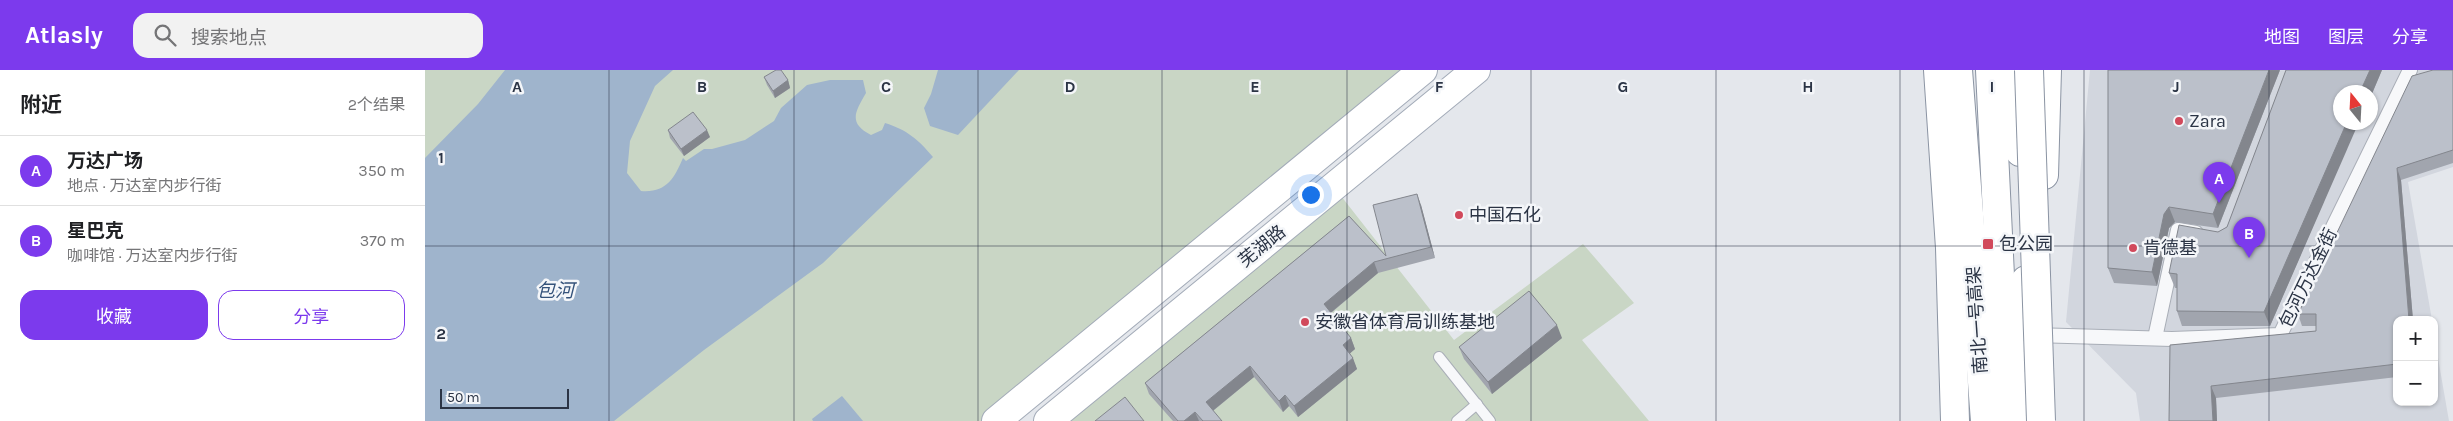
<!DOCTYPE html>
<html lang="zh">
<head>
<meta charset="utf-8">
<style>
	body { margin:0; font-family:Karla,"Noto Sans SC",sans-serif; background:#f2f2f2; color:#202124 }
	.controls { position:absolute; right:15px; bottom:15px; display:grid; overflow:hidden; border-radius:10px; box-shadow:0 1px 4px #0004 }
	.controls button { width:45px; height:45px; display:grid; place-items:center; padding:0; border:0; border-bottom:1px solid #e0e0e0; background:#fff; color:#202124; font:25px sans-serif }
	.compass { position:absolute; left:1908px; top:15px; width:45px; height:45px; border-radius:50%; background:#fff; box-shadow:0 1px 4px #0004; rotate:342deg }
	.scale { position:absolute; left:15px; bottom:12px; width:129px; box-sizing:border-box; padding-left:5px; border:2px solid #2b3445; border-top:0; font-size:14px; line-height:18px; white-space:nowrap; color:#2b3445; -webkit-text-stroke:4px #f4f6f9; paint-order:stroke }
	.you { position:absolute; left:885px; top:124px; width:18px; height:18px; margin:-12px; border:4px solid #fff; border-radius:50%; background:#1a73e8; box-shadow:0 0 0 8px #1a73e833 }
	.badge { display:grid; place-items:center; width:32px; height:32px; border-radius:50%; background:#7c3aed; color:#fff; font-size:16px; font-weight:700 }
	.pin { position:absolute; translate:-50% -41px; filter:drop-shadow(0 1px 2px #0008) }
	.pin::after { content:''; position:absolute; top:26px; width:18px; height:15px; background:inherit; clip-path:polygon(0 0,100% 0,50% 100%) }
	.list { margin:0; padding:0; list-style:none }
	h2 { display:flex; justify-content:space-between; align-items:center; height:65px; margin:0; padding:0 20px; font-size:21px }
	h2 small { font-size:16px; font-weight:400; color:#757577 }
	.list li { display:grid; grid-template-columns:32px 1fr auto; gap:15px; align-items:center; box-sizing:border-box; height:70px; padding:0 20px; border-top:1px solid #e0e0e0 }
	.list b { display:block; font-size:19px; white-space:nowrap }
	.list p { margin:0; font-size:16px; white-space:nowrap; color:#757577 }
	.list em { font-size:16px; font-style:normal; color:#757577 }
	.actions { display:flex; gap:10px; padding:15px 20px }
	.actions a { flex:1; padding:11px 0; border:1px solid #7c3aed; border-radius:15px; text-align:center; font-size:18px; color:#7c3aed }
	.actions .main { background:#7c3aed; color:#fff }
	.icon { flex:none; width:28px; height:28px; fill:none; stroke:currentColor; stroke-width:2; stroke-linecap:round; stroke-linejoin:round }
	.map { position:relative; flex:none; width:2028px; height:351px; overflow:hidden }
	header { display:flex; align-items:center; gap:30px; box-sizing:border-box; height:70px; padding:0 25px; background:#7c3aed; color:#fff }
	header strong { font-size:24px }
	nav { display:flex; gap:28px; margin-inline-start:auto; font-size:18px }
	.search { width:350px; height:45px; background:#f2f2f2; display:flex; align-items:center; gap:12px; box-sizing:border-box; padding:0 18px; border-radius:15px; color:#757577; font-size:19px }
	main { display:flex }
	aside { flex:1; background:#fff }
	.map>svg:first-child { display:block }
</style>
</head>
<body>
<header>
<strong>Atlasly</strong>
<div class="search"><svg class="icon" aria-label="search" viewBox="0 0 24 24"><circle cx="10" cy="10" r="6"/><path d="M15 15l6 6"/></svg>搜索地点</div>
<nav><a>地图</a><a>图层</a><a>分享</a></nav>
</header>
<main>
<aside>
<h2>附近<small>2个结果</small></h2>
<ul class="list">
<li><span class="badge">A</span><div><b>万达广场</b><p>地点 · 万达室内步行街</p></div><em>350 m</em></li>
<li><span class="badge">B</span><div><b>星巴克</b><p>咖啡馆 · 万达室内步行街</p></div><em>370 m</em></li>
</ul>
<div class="actions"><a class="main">收藏</a><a>分享</a></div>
</aside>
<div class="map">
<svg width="2028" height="351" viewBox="0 0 2028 351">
	<rect width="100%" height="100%" fill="#e4e7ec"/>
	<path fill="#d2d6de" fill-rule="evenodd" d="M1665,0h363v97l-45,15 24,138h-35v82h37v-67l15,86h-309l-4,-28 -70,-71zM1916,22h30v30h-30z"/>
	<g fill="#c9d6c5">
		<polygon points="0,0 998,0 571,351 0,351"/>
		<polygon points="909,117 1029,270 1158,174 1209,233 1157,270 1224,351 623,351"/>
	</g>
	<g fill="#9fb4cc">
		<path d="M80,0h168l-18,16 -25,55 -3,32 14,18c25,2 33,-12 42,-33l3,3 18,-12h8l33,-9 29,-19 7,-13 26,-23 23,-5h33l3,13c-11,19 -18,30 5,42l11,-5 3,-7c22,7 33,16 48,34l-110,106 -119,87 -90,71h-189v-263l53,-54z"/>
		<polygon points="513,0 594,0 533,65 505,56 499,38 506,24"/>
		<polygon points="417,326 438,351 388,351 387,349"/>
	</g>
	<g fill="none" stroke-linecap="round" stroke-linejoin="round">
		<defs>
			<g id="service">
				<polyline points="1014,287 1065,351"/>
				<polyline points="1032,351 1052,334"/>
			</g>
			<g id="pedestrian">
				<polyline points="1608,265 1747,269 1855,265 1985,0"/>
				<polyline points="1730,268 1753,160 1771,163"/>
			</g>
			<g id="primary">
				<polyline points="571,351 998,0"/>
				<polyline points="623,351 1051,0"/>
			</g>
			<g id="trunk">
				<polyline points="1513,0 1525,178 1530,351"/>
				<polyline points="1533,0 1560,351"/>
				<polyline points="1565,0 1582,350"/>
				<polyline points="1588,0 1595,82"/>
				<polyline points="1619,105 1622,0"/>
				<polyline points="1600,351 1598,265 1601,210"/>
			</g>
		</defs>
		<use href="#service" stroke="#a9aeb7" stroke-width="12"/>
		<use href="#pedestrian" stroke="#a9aeb7" stroke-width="16"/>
		<use href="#primary" stroke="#a3abb8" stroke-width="30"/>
		<use href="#trunk" stroke="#8b94a3" stroke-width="30"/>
		<use href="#service" stroke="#f7f8fa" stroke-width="10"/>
		<use href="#pedestrian" stroke="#f7f8fa" stroke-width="14"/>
		<use href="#primary" stroke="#fff" stroke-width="28"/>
		<use href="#trunk" stroke="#fff" stroke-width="28"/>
		<defs>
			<polyline id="trunk-bridge" points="1604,0 1616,351"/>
		</defs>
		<use href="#trunk-bridge" stroke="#8b94a3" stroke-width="30" stroke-linecap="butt"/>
		<use href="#trunk-bridge" stroke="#fff" stroke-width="28"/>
	</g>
	<g fill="#a1a5ae">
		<polygon points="1855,0 1793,158 1750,152 1744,158 1732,216 1689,213 1683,198"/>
		<polygon points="1861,0 1957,0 1946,26 1946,22 1845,256 1757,256 1752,241 1752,218 1750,218 1744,203 1793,162 1802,157"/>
		<polygon points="2028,0 2028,93 1976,110 1988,250 1972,250 1972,307 1791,328 1792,351 1744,351 1745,275 1891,261 1891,256 1877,256 1873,244"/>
		<polygon points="339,7 363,10 365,18 350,28 342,15"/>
		<polygon points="243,60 285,67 259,86 245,68"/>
		<polygon points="996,135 1010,188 953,203 906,243 926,268 930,279 925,283 932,299 873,347 864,336 858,342 829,307 788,341 797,351 748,351 724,324 720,313 924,146 961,186"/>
		<polygon points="1137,268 1067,324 1039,289 1034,277"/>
	</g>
	<g fill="#83868d">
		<polygon points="1844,0 1855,0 1793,158 1788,144"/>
		<polygon points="1945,0 1957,0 1946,26 1946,22 1935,22"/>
		<polygon points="363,10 365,18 350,28 348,21"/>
		<polygon points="1922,52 1934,52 1845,256 1839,242"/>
		<polygon points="282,60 285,67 259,86 256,79"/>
		<polygon points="1972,98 1976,110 1988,250 1984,250"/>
		<polygon points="992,124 996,135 1010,188 1006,177"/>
		<polygon points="1744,137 1750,152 1744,158 1732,216 1727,202 1739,144"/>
		<polygon points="949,192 953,203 903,245 899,234"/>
		<polygon points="1132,255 1137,268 1067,324 1063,312"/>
		<polygon points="926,268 930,279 922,286 918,275"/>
		<polygon points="928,288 932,299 873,347 869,336"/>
		<polygon points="825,296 829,307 785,343 781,332"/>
		<polygon points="1786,316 1791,328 1792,351 1788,351"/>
		<polygon points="860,325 864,336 858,342 854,331"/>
		<polygon points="770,342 774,351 759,351"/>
	</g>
	<g fill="#bbc0ca" stroke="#83868d">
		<polygon points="351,0 356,0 363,10 348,21 339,7"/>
		<polygon points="1683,0 1844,0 1788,144 1744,137 1739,144 1727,202 1683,198"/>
		<polygon points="1861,0 1945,0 1935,22 1916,22 1916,52 1922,52 1839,242 1752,241 1752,204 1744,203 1754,155 1793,162 1802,157"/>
		<polygon points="2008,0 2028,0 2028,80 1972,98 1984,250 1972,250 1972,294 1786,316 1788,351 1744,351 1745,275 1891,261 1891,244 1873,244 1987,6"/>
		<polygon points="268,42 282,60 256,79 243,60"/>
		<polygon points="992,124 1006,177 949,192 899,234 926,268 918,275 928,288 869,336 860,325 854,331 825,296 781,332 797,351 778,351 770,342 759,351 753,351 720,313 924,146 961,186 948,135"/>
		<polygon points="1104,221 1132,255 1063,312 1034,277"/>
		<polygon points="700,327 719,351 670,351"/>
	</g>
	<path fill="none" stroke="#2b3445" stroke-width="1" stroke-opacity="0.55" d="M184,0v351M369,0v351M553,0v351M737,0v351M922,0v351M1106,0v351M1291,0v351M1475,0v351M1659,0v351M1844,0v351M0,176h2028"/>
	<g fill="#d1495b" stroke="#f4f6f9" stroke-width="2">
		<circle cx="1754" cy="51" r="5"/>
		<circle cx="1034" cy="145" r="5"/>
		<rect x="1557" y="168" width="12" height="12" rx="2.5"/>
		<circle cx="1708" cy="178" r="5"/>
		<circle cx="880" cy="252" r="5"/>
	</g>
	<g text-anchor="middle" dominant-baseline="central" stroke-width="5" stroke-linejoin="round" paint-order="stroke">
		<g font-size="18" fill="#2b3445" stroke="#f4f6f9" text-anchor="start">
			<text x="1764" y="51">Zara</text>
			<text x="1044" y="145">中国石化</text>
			<text x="1574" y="174">包公园</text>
			<text x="1718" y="178">肯德基</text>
			<text x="890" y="252">安徽省体育局训练基地</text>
		</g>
		<g font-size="18" fill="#2b3445" stroke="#f4f6f9">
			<text transform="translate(837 176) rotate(-39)">芜湖路</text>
			<text transform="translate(1883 208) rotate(-64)">包河万达金街</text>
			<text transform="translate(1552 250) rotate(-94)">南北一号高架</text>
		</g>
		<g font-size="19" font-style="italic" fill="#34527a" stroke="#f4f6f9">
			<text x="130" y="221">包河</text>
		</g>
	</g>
	<g font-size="16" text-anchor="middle" font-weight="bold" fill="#2b3445" stroke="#f4f6f9" stroke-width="5" stroke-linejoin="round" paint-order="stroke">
		<text x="92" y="22">A</text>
		<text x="277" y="22">B</text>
		<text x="461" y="22">C</text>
		<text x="645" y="22">D</text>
		<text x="830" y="22">E</text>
		<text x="1014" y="22">F</text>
		<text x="1198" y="22">G</text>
		<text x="1383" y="22">H</text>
		<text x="1567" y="22">I</text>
		<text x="1751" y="22">J</text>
		<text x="16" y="93">1</text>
		<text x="16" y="269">2</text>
	</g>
</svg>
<div class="controls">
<button>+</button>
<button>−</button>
</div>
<svg class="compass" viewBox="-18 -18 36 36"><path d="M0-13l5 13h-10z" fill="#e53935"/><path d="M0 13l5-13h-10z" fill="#757577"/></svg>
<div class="scale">50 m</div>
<div class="you"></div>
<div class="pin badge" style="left:1794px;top:133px">A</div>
<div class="pin badge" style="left:1824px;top:188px">B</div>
</div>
</main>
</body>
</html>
